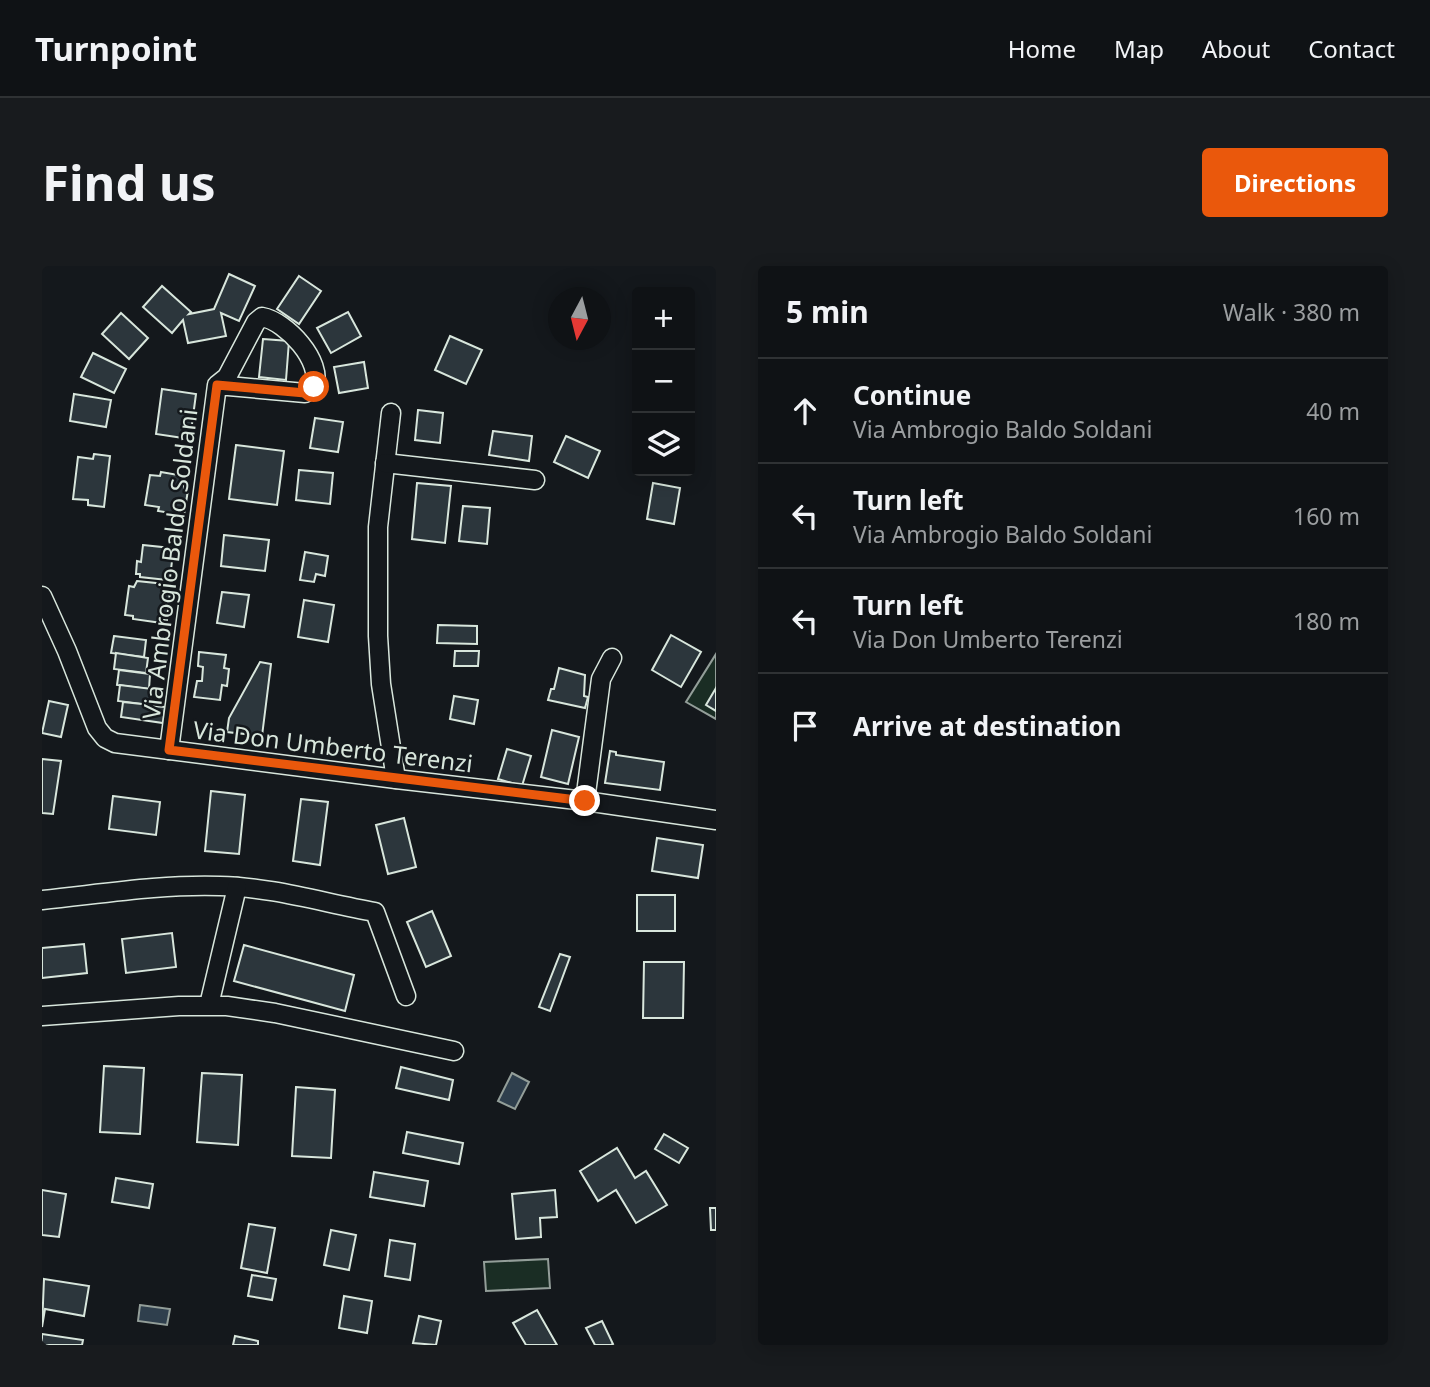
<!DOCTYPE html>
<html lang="en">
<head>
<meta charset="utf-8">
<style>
	body { margin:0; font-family:"Noto Sans",sans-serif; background:#181b1e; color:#f1f3f6 }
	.controls { position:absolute; right:21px; top:21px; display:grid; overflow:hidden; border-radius:7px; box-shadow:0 4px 18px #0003 }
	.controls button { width:63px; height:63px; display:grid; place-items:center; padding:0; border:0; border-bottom:2px solid #2f3234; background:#0f1215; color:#f1f3f6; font:35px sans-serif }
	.compass { position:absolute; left:506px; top:21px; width:63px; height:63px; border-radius:50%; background:#0f1215; box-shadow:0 4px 18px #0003; rotate:187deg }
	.stop { position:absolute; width:21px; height:21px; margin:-16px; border:5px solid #ea580c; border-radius:50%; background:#fff }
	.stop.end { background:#ea580c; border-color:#fff; box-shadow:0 2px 7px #0008 }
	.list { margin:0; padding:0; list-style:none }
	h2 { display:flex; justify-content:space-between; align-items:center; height:91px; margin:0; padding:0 28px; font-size:30px }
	h2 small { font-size:23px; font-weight:400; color:#9b9ea0 }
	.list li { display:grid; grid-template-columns:46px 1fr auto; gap:21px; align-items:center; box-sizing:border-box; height:105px; padding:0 28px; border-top:2px solid #2f3234 }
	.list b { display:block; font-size:26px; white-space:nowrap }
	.list p { margin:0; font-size:23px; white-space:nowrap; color:#9b9ea0 }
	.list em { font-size:23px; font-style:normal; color:#9b9ea0 }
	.icon { flex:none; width:38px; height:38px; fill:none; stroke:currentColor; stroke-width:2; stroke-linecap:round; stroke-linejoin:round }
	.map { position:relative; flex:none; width:674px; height:1079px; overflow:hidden; border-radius:7px }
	header { display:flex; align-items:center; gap:42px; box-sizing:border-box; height:98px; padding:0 35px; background:#0f1215; border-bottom:2px solid #2f3234 }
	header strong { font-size:33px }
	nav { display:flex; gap:38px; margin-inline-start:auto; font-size:24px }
	.intro { display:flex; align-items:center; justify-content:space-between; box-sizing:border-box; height:168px; padding:0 42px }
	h1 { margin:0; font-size:49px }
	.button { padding:18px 32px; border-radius:7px; background:#ea580c; color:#fff; font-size:24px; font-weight:700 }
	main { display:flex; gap:42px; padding:0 42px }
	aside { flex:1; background:#0f1215; border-radius:7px; box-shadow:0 4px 18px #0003 }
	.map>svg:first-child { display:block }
</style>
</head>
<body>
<header>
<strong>Turnpoint</strong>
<nav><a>Home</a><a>Map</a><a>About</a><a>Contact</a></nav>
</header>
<div class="intro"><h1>Find us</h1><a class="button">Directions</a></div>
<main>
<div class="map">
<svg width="674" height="1079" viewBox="0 0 674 1079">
	<rect width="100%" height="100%" fill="#14181c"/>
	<g fill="#1a2d24" stroke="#939e99" stroke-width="2">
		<polygon points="674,388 674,453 644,436"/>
		<polygon points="506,993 508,1022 444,1025 442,996"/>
	</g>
	<g fill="#2f3f4d" stroke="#939e99" stroke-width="2">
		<polygon points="470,807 487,816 473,843 456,835"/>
		<polygon points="98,1039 128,1043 125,1059 96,1055"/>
	</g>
	<g fill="#2c363c" stroke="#d8e6dc" stroke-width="2">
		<polygon points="187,8 213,20 197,55 179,47 184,70 146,77 141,54 130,67 101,41 120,20 149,46 147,48 172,43"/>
		<polygon points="257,10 279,25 257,58 235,43"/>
		<polygon points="306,46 319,70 289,87 275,62"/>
		<polygon points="79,47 106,72 87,93 60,68"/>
		<polygon points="408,70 440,84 424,118 393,104"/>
		<polygon points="221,73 247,75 244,114 217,111"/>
		<polygon points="51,87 84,103 72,127 39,111"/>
		<polygon points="322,96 326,122 297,127 292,101"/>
		<polygon points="120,123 154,128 148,173 114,168"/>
		<polygon points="32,128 69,134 64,161 28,155"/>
		<polygon points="376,144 401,147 398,177 373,174"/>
		<polygon points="273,152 301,156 296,186 268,182"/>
		<polygon points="451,165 490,170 487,195 447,189"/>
		<polygon points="524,170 558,185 546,212 512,196"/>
		<polygon points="194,179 242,185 235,239 187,233"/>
		<polygon points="52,188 68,190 62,241 46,239 46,234 31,233 36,191 51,193"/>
		<polygon points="257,204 291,207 288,238 254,234"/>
		<polygon points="119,206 142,210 142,224 146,224 142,249 116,245 117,241 103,239 108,209 118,210"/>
		<polygon points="375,217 409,220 403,277 370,273"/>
		<polygon points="611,217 638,222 632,258 605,253"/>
		<polygon points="421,240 448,242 445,278 417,275"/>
		<polygon points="182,269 227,274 223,305 179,300"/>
		<polygon points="101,279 129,282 127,294 130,295 128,312 126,311 125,314 98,311 98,308 94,308 95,295 99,296"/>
		<polygon points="263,286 286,290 283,310 274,308 272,316 258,314"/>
		<polygon points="95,315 123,318 122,324 128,325 125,354 120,354 120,357 91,353 91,350 83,349 87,320 92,321"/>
		<polygon points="180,326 207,329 202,361 175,357"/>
		<polygon points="262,334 292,339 286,376 256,371"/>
		<polygon points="396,359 435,360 435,378 395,377"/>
		<polygon points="629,369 659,386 639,421 610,404"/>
		<polygon points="72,370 104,374 102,391 69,387"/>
		<polygon points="413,385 437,385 436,400 412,400"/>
		<polygon points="157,386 184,389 182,402 187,403 185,420 180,419 178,434 152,431 155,415 160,415 161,401 156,400"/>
		<polygon points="74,387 106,392 104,407 72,403"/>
		<polygon points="218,396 229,398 220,470 185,466 187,452"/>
		<polygon points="517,402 543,409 542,430 546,431 543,442 506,434 509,423 512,423"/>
		<polygon points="77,404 108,408 107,423 75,419"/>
		<polygon points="78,419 110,423 108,439 76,435"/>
		<polygon points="674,422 674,445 664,439"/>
		<polygon points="412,430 436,434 432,458 408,453"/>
		<polygon points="7,435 26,439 19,471 0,467"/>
		<polygon points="81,436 108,439 108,437 112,437 112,440 123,441 121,457 79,451"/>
		<polygon points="510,464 537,471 526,518 499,511"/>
		<polygon points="465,483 489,490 480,520 456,513"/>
		<polygon points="568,485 574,486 574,489 622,496 618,524 563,517"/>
		<polygon points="0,493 19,495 11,548 0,547"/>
		<polygon points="169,525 203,529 197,588 163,585"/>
		<polygon points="71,530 118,536 114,569 67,563"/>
		<polygon points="259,533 286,536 278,599 251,595"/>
		<polygon points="362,552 374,601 346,608 334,559"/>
		<polygon points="615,572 661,579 656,612 610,605"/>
		<rect x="595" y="629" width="38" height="36"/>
		<polygon points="390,645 409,690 384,701 365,656"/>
		<polygon points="130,667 134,701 84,707 80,673"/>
		<polygon points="42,678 45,707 0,712 0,682"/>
		<polygon points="202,679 312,709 303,745 192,715"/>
		<polygon points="518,688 528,691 508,745 497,741"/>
		<polygon points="602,696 642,696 641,752 601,752"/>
		<polygon points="62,800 102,802 98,868 58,866"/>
		<polygon points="359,801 411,814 407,834 354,822"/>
		<polygon points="160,807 200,809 196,879 155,876"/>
		<polygon points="254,821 293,824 289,892 250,890"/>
		<polygon points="365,866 421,877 417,898 361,887"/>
		<polygon points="622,868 646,882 637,897 613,883"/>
		<polygon points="575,882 593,912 604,905 625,939 594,957 574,924 556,935 538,905"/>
		<polygon points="332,906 386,915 382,940 328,931"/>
		<polygon points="74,912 111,918 107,942 70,936"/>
		<polygon points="0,924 24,928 17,971 0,969"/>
		<polygon points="513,924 515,951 498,952 499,971 474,973 470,928"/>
		<polygon points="668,942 674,942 674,964 669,964"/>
		<polygon points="207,958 233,962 225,1007 199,1002"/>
		<polygon points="289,964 314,969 307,1004 282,999"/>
		<polygon points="348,974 373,978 368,1014 343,1010"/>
		<polygon points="210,1009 234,1013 230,1034 206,1030"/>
		<polygon points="2,1013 47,1020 42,1050 3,1043 0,1061"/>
		<polygon points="302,1030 330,1035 325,1067 297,1062"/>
		<polygon points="495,1044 515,1079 484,1079 471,1057"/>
		<polygon points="377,1050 399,1055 394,1079 371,1077"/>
		<polygon points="560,1055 571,1078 569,1079 553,1079 544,1062"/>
		<polygon points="0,1068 41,1074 40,1079 0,1079"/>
		<polygon points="193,1070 216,1075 216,1079 191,1079"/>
	</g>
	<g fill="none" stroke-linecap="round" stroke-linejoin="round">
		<defs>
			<g id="minor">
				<polyline points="349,147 336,261 336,370 339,418 354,513"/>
				<polyline points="343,197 493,214"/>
				<polyline points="0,330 25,385 55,462 63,472 73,477 354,513 543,535 674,554"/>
				<path d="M127,484l48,-365 10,-8 29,-55 6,-5c24,4 62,45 52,70l-9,6 -88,-8"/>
				<polyline points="543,535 559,413 570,392"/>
				<path d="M0,634c59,-6 119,-16 178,-14 52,1 104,17 155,26l31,84"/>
				<polyline points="167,739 195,621"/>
				<polyline points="0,750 137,740 185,740 233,747 412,785"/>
			</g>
		</defs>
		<use href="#minor" stroke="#d8e6dc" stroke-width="21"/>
		<use href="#minor" stroke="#14181c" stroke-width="18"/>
	</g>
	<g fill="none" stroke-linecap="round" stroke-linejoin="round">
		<polyline stroke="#ea580c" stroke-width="9" points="272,121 263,127 175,119 127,484 543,535"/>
	</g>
	<g text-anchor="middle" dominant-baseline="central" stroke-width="5" stroke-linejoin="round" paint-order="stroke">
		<g font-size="24" fill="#d8e6dc" stroke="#14181c">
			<text transform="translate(127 298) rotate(-83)">Via Ambrogio Baldo Soldani</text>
			<text transform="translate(291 480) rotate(7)">Via Don Umberto Terenzi</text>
		</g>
	</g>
</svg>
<div class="controls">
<button>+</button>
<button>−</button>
<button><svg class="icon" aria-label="layers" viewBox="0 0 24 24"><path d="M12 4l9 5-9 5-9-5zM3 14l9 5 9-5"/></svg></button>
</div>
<svg class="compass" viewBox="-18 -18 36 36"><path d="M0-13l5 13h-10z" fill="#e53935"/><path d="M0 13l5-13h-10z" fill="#9b9ea0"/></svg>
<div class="stop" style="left:272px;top:121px"></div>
<div class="stop end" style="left:543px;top:535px"></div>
</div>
<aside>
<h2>5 min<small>Walk · 380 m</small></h2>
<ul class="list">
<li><svg class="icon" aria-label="ahead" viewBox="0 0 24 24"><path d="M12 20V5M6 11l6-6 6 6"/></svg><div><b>Continue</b><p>Via Ambrogio Baldo Soldani</p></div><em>40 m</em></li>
<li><svg class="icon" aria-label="left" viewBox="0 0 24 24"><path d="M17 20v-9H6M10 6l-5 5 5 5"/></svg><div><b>Turn left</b><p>Via Ambrogio Baldo Soldani</p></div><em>160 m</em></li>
<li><svg class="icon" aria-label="left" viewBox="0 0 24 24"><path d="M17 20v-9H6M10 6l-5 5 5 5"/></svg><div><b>Turn left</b><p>Via Don Umberto Terenzi</p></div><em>180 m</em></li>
<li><svg class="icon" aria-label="arrive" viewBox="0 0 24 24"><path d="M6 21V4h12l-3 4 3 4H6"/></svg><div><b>Arrive at destination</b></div></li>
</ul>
</aside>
</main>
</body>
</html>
